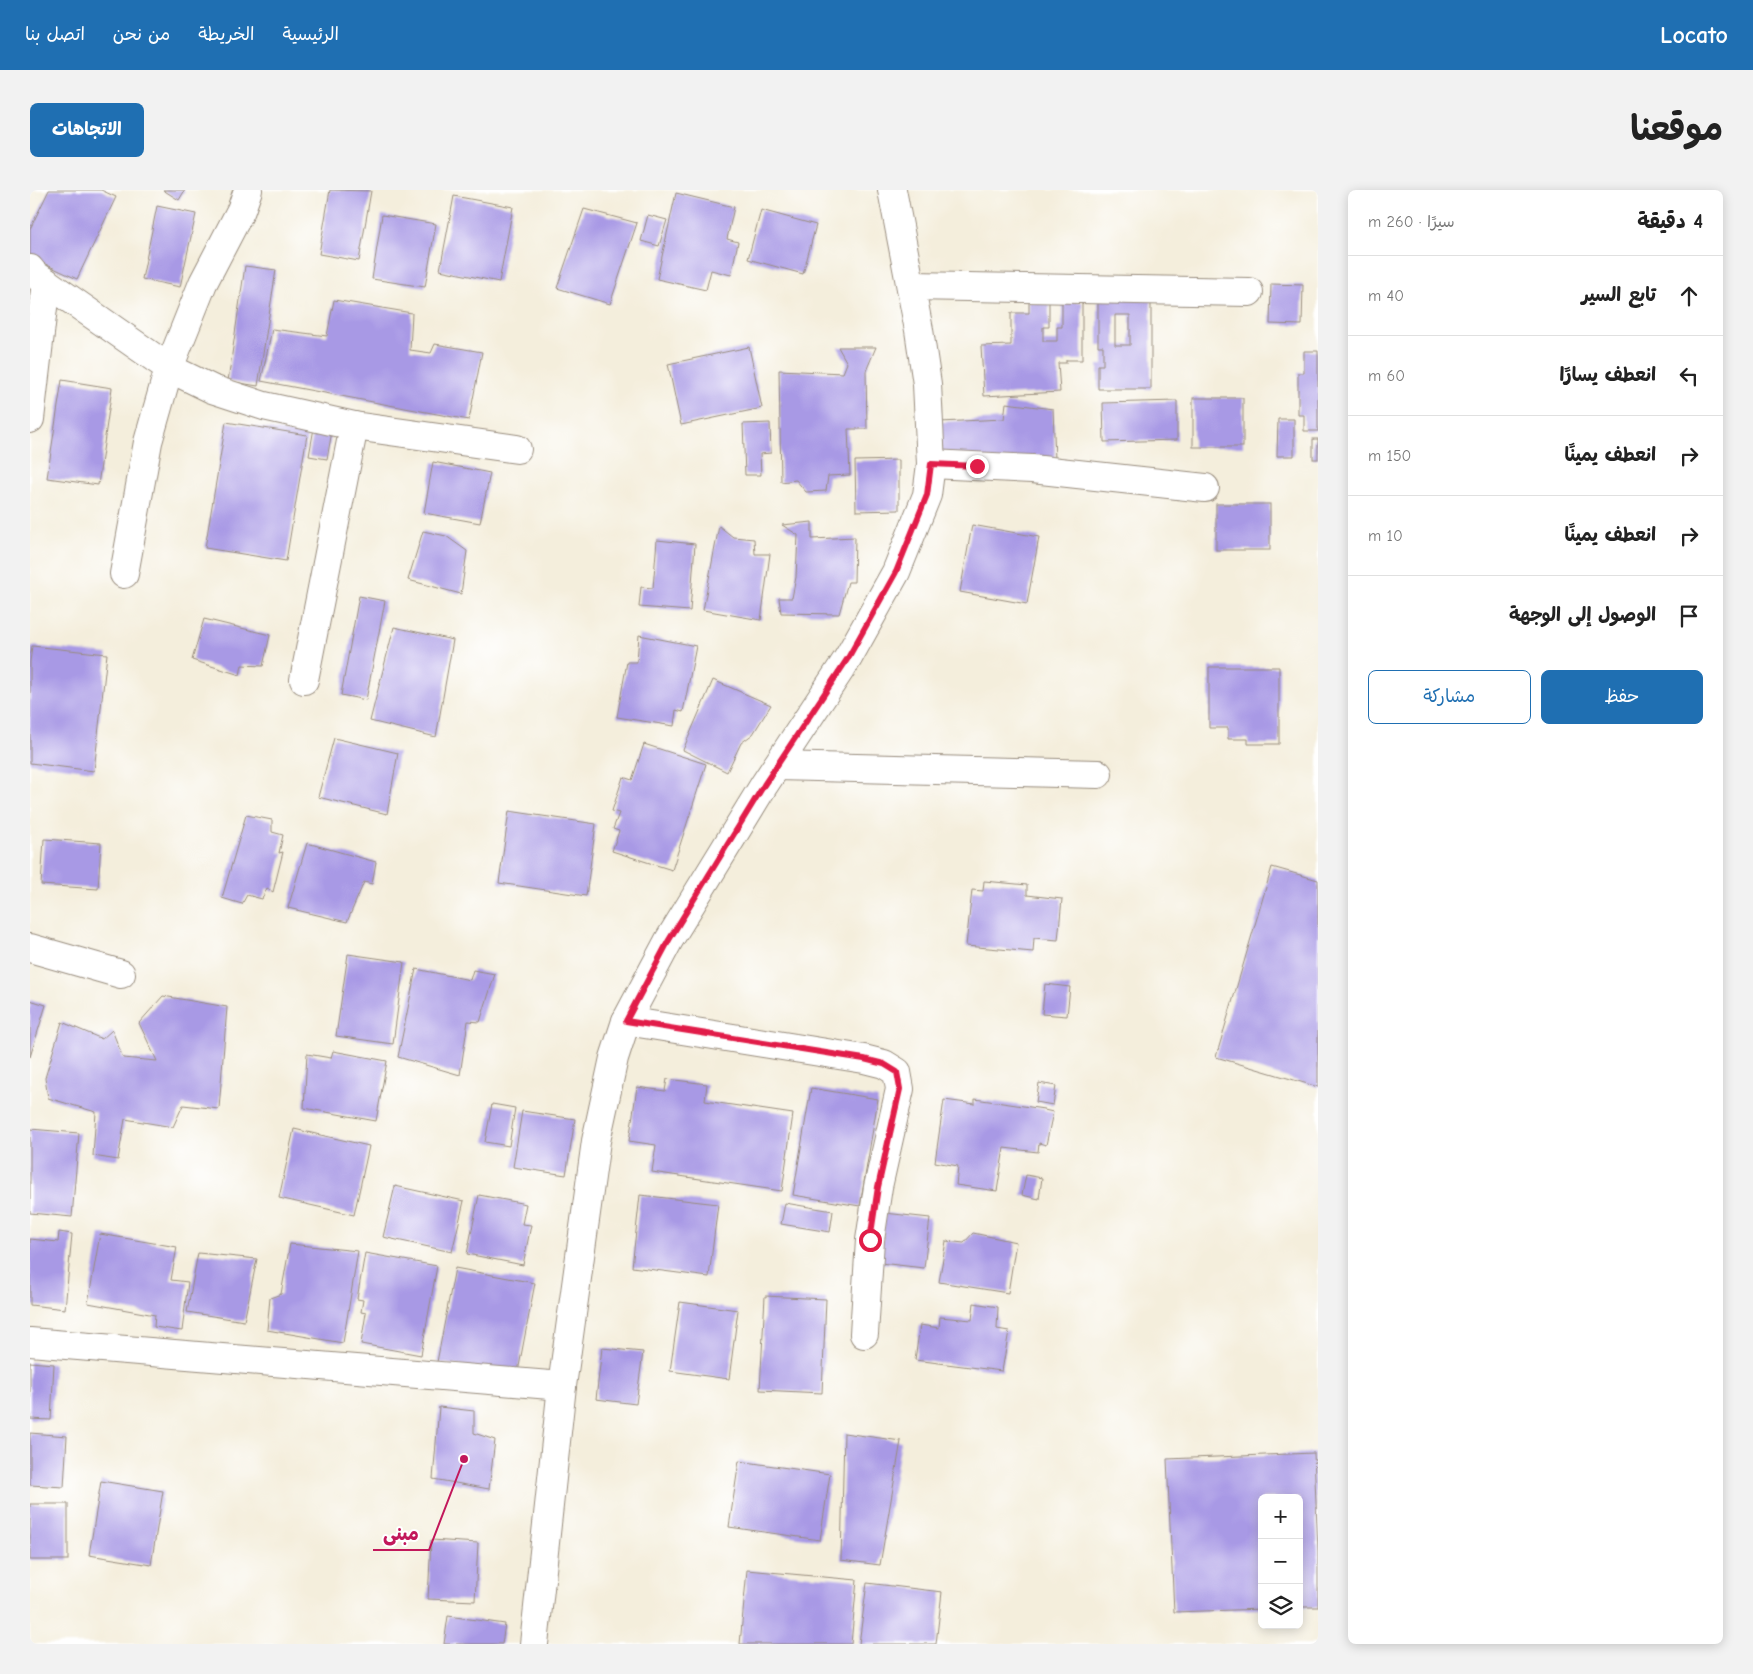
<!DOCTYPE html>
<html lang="ar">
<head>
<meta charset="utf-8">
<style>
	body { margin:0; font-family:"Comic Neue","Playpen Sans Arabic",sans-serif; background:#f2f2f2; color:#222; direction:rtl }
	.controls { position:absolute; right:15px; bottom:15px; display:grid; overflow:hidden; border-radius:8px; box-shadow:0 2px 12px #0003 }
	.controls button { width:45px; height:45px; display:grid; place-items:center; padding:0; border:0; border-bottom:1px solid #e0e0e0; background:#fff; color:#222; font:25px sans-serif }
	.stop { position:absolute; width:15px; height:15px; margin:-11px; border:4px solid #e11d48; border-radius:50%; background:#fff }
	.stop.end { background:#e11d48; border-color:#fff; box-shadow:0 1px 5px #0008 }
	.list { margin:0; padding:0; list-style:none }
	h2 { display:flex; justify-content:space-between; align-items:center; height:65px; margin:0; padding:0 20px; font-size:21px }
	h2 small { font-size:16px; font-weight:400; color:#767676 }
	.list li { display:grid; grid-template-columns:32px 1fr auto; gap:15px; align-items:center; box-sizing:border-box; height:80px; padding:0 20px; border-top:1px solid #e0e0e0 }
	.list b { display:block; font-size:19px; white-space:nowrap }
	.list em { font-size:16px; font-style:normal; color:#767676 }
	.actions { display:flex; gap:10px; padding:15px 20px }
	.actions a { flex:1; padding:11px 0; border:1px solid #1f6fb2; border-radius:8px; text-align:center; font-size:18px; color:#1f6fb2 }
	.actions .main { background:#1f6fb2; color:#fff }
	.icon { flex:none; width:28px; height:28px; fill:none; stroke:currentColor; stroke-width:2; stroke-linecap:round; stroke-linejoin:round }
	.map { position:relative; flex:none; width:1288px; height:1454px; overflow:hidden; direction:ltr; border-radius:8px }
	header { display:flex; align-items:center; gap:30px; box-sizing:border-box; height:70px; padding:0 25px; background:#1f6fb2; color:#fff }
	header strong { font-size:24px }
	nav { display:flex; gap:28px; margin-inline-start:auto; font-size:18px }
	.intro { display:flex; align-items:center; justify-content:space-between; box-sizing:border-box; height:120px; padding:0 30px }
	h1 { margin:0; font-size:35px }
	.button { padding:12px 22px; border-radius:8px; background:#1f6fb2; color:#fff; font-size:18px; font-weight:700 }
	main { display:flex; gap:30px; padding:0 30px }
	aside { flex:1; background:#fff; border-radius:8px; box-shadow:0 2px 12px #0003 }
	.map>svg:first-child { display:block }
</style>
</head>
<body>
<header>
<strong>Locato</strong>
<nav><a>الرئيسية</a><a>الخريطة</a><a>من نحن</a><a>اتصل بنا</a></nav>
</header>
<div class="intro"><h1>موقعنا</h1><a class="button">الاتجاهات</a></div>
<main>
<aside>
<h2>4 دقيقة<small>سيرًا · 260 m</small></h2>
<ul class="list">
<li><svg class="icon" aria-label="ahead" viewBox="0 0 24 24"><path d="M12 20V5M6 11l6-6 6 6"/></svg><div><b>تابع السير</b></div><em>40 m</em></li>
<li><svg class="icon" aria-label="left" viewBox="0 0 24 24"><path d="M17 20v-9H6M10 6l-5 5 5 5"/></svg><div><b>انعطف يسارًا</b></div><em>60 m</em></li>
<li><svg class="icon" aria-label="right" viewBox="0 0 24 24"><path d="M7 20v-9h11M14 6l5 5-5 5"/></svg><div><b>انعطف يمينًا</b></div><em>150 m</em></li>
<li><svg class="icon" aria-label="right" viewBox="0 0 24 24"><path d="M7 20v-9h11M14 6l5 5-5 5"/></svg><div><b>انعطف يمينًا</b></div><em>10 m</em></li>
<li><svg class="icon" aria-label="arrive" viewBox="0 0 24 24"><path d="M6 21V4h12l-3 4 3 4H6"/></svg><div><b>الوصول إلى الوجهة</b></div></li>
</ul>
<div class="actions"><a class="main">حفظ</a><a>مشاركة</a></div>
</aside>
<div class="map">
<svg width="1288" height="1454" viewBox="0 0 1288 1454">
	<rect width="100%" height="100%" fill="#fff"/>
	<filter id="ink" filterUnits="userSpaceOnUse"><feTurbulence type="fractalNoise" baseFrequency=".02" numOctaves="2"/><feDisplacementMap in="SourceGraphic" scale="10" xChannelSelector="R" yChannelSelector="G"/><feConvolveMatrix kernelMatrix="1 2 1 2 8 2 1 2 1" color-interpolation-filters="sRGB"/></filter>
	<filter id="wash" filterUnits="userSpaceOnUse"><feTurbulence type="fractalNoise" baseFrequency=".0096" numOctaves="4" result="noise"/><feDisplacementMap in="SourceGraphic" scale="20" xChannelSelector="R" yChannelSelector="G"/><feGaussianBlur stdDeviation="1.12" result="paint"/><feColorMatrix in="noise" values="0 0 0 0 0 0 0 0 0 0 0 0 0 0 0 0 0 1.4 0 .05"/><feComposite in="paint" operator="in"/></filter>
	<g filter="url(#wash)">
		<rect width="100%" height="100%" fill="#f4eedc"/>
		<g id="blocks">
			<g fill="#a899e5" fill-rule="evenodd">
				<polygon points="19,0 71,0 86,7 47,89 0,67 0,39"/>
				<polygon points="133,0 155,0 149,10"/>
				<polygon points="300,0 341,1 329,71 289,64"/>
				<polygon points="646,3 704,17 697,49 708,52 701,85 681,80 676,100 627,89"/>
				<polygon points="424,6 483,17 469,92 410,80"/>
				<polygon points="127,16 166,24 150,97 112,89"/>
				<polygon points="554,19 607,33 580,114 527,98"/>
				<polygon points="731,20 786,35 773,84 718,69"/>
				<polygon points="352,25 406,34 395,97 342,89"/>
				<polygon points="618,25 637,30 629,56 611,51"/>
				<polygon points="215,76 246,80 228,196 198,191"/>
				<polygon points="1241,94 1273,95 1272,135 1240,134"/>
				<path d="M1068,108h53v91h-53v-24h5v-19h-5zM1085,125h15v30h-15z"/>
				<polygon points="304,110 382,123 380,160 401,163 405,154 452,162 439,230 231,191 242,139 297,146"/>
				<polygon points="999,112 1019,112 1019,137 1013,137 1013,151 1027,151 1027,137 1032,137 1032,112 1052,112 1052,170 1036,170 1036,173 1028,173 1030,202 954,206 951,156 981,155 981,123 999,123"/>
				<polygon points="719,157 732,218 651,235 638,174"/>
				<polygon points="808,157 846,157 836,181 837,239 818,239 820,285 798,286 796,301 776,302 766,290 751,292 749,180 813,183 817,173"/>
				<polygon points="1274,161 1288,161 1288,241 1274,241 1274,225 1268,225 1268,183 1274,183"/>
				<polygon points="32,190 82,198 68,295 17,288"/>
				<rect x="1163" y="208" width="50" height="49"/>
				<polygon points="1147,211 1147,250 1074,252 1073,213"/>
				<polygon points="976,213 1023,219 1025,270 909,271 910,232 974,229"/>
				<polygon points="1248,229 1264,229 1264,266 1247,266"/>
				<polygon points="196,232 277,245 256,371 175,358"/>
				<polygon points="740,233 741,263 730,264 731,285 715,285 713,234"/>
				<polygon points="284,238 302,241 297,269 279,266"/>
				<rect x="1283" y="249" width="5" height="20"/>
				<polygon points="869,270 869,320 826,321 825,271"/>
				<polygon points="403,272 460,283 450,333 394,323"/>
				<rect x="1186" y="314" width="54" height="46"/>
				<polygon points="782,332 782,349 825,347 824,392 818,392 809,424 751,423 749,408 762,408 766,387 768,345 752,335"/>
				<polygon points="942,335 1009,347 997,414 930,402"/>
				<polygon points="689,336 703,347 724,349 725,364 740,364 731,430 673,420"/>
				<polygon points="393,341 416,346 437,361 431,404 378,390"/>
				<polygon points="627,350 665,354 660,421 609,417 611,397 623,398"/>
				<polygon points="329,406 355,411 336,510 311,505"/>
				<polygon points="174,429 240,445 233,476 212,475 210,485 162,470"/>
				<polygon points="364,437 423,450 406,547 340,531"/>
				<polygon points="609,445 666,456 653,522 646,520 644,536 587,527 597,472 607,472"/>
				<polygon points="2,456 77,464 64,581 0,573 0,472"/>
				<polygon points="1179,477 1249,477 1249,554 1218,554 1218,549 1198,549 1198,538 1179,538"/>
				<polygon points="683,490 741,515 723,544 711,553 697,582 653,560"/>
				<polygon points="304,548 368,563 357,624 288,607"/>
				<polygon points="614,554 676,574 642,680 582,661 589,641 583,639 589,623 582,621 593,587 602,590"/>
				<polygon points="479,621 566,634 556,706 469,693"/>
				<polygon points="216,625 242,630 242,642 253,645 249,663 253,662 243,702 237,698 232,709 217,705 212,714 192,708"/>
				<polygon points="14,649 71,653 68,699 11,695"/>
				<polygon points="277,653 346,672 342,694 334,692 317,732 258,718"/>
				<polygon points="1242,677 1288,690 1288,897 1186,867"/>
				<polygon points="954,691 997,695 997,705 1032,709 1028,750 1004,748 1003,762 936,756 942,700 953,701"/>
				<polygon points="318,764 374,772 363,854 306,846"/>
				<polygon points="386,779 440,790 443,780 465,784 450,832 438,831 430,885 368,867"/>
				<polygon points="1015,794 1040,797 1037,826 1012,824"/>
				<polygon points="133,806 197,817 189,919 153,915 143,937 95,929 88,970 63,966 66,922 18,908 15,888 32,832 72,849 82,840 93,868 127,871 109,833"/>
				<polygon points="0,810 16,815 0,867"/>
				<polygon points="303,861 357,871 346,931 274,918 277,864 301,868"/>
				<polygon points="637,889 677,894 675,911 763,924 752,1001 622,982 626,955 599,951 607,897 635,901"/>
				<polygon points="1009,893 1026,896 1023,915 1006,912"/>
				<polygon points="781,898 848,909 830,1016 763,1005"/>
				<polygon points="945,909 1014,919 1014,920 1023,922 1016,955 1009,953 1008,962 974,958 967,1001 926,995 928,976 905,972 914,910 945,914"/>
				<polygon points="462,914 485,918 479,956 455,952"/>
				<polygon points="492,921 545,929 536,985 483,977"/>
				<polygon points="0,939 49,943 42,1027 0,1023"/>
				<polygon points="264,939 339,956 324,1025 249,1008"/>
				<polygon points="996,985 1012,988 1009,1009 992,1005"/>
				<polygon points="365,996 434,1011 422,1062 353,1047"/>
				<polygon points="449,1005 496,1014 492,1034 501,1035 493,1075 437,1064"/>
				<polygon points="610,1005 688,1014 679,1087 602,1077"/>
				<polygon points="755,1013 803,1021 800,1042 751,1034"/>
				<polygon points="855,1023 900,1028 894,1078 850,1073"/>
				<polygon points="29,1042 42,1044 35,1119 0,1115 0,1049 28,1052"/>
				<polygon points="943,1043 986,1052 978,1103 909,1092 916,1051 934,1053"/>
				<polygon points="70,1044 147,1057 141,1090 158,1092 152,1141 124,1137 125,1125 58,1113"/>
				<polygon points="260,1054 328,1061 313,1153 237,1140 240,1108 251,1104"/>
				<polygon points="168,1063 227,1069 214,1131 157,1122"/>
				<polygon points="335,1063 407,1076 391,1165 331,1154 336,1123 331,1122 333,1110 327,1109"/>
				<polygon points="425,1078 505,1093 487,1187 407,1172"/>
				<polygon points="735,1106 796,1109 792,1203 730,1200"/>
				<polygon points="650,1112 708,1120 699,1189 640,1181"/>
				<polygon points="944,1113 968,1117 967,1139 979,1141 972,1181 885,1170 890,1135 909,1138 910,1127 942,1130"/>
				<polygon points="572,1158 613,1162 606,1214 566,1209"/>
				<polygon points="0,1172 24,1174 21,1230 0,1229"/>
				<polygon points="409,1217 444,1221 444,1243 465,1250 459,1299 403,1289"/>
				<polygon points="0,1243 37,1246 34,1297 0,1295"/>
				<polygon points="814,1243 871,1251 850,1375 811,1370"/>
				<polygon points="1284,1263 1288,1362 1288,1417 1269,1417 1269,1308 1232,1308 1232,1419 1144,1422 1137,1269"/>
				<polygon points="709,1271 800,1284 790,1350 699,1337"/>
				<polygon points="71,1291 133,1301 121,1375 59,1365"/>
				<rect x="0" y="1314" width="38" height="56"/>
				<polygon points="401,1350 448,1353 445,1411 398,1409"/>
				<polygon points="717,1380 827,1390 821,1454 710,1454"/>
				<polygon points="837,1393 912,1402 906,1454 829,1454"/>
				<polygon points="418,1426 475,1434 472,1454 414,1454"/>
			</g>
		</g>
	</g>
	<g filter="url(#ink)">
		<use href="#blocks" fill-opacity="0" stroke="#988c7d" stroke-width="1"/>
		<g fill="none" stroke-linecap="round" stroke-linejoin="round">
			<defs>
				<g id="minor">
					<polyline points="0,79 4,84 139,178 182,199 234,216 324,236 487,259"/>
					<polyline points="881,96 1219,102"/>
					<polyline points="0,229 16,92"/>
					<polyline points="901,274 1002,279 1175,298"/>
					<polyline points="94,384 118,252 139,178 173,93 211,20 218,0"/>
					<polyline points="274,490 324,236"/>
					<polyline points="747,576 1068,584"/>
					<polyline points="0,758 91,784"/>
					<polyline points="596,831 834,869 854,874 867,882 870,899 848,997 840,1050 834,1144"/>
					<polyline points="0,1152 532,1196"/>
				</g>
				<polyline id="major" points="504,1454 532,1196 566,951 584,868 596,831 639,750 734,595 818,468 866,382 897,305 901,274 897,194 889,140 862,0"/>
			</defs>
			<use href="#minor" stroke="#988c7d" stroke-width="30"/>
			<use href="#major" stroke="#988c7d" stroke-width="30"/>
			<use href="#minor" stroke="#fff" stroke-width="28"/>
			<use href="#major" stroke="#fff" stroke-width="28"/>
		</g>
	</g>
	<g fill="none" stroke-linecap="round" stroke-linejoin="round" filter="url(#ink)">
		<polyline stroke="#e11d48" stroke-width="6" points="840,1050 848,997 870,899 867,882 854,874 834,869 596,831 639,750 734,595 818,468 866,382 897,305 901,274 947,276"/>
	</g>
	<path fill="none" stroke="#c2185b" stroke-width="2" d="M434 1269L399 1360H343"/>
	<circle fill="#c2185b" stroke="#fff" stroke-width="2" cx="434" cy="1269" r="5"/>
	<g font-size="19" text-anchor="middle" font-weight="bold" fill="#c2185b" stroke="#fff" stroke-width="4" stroke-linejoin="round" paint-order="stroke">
		<text x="371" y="1350">مبنى</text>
	</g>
</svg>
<div class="controls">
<button>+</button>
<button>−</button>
<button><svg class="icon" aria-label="layers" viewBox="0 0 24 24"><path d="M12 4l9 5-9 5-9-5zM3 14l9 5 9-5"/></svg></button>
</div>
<div class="stop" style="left:840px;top:1050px"></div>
<div class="stop end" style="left:947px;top:276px"></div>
</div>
</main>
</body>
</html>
